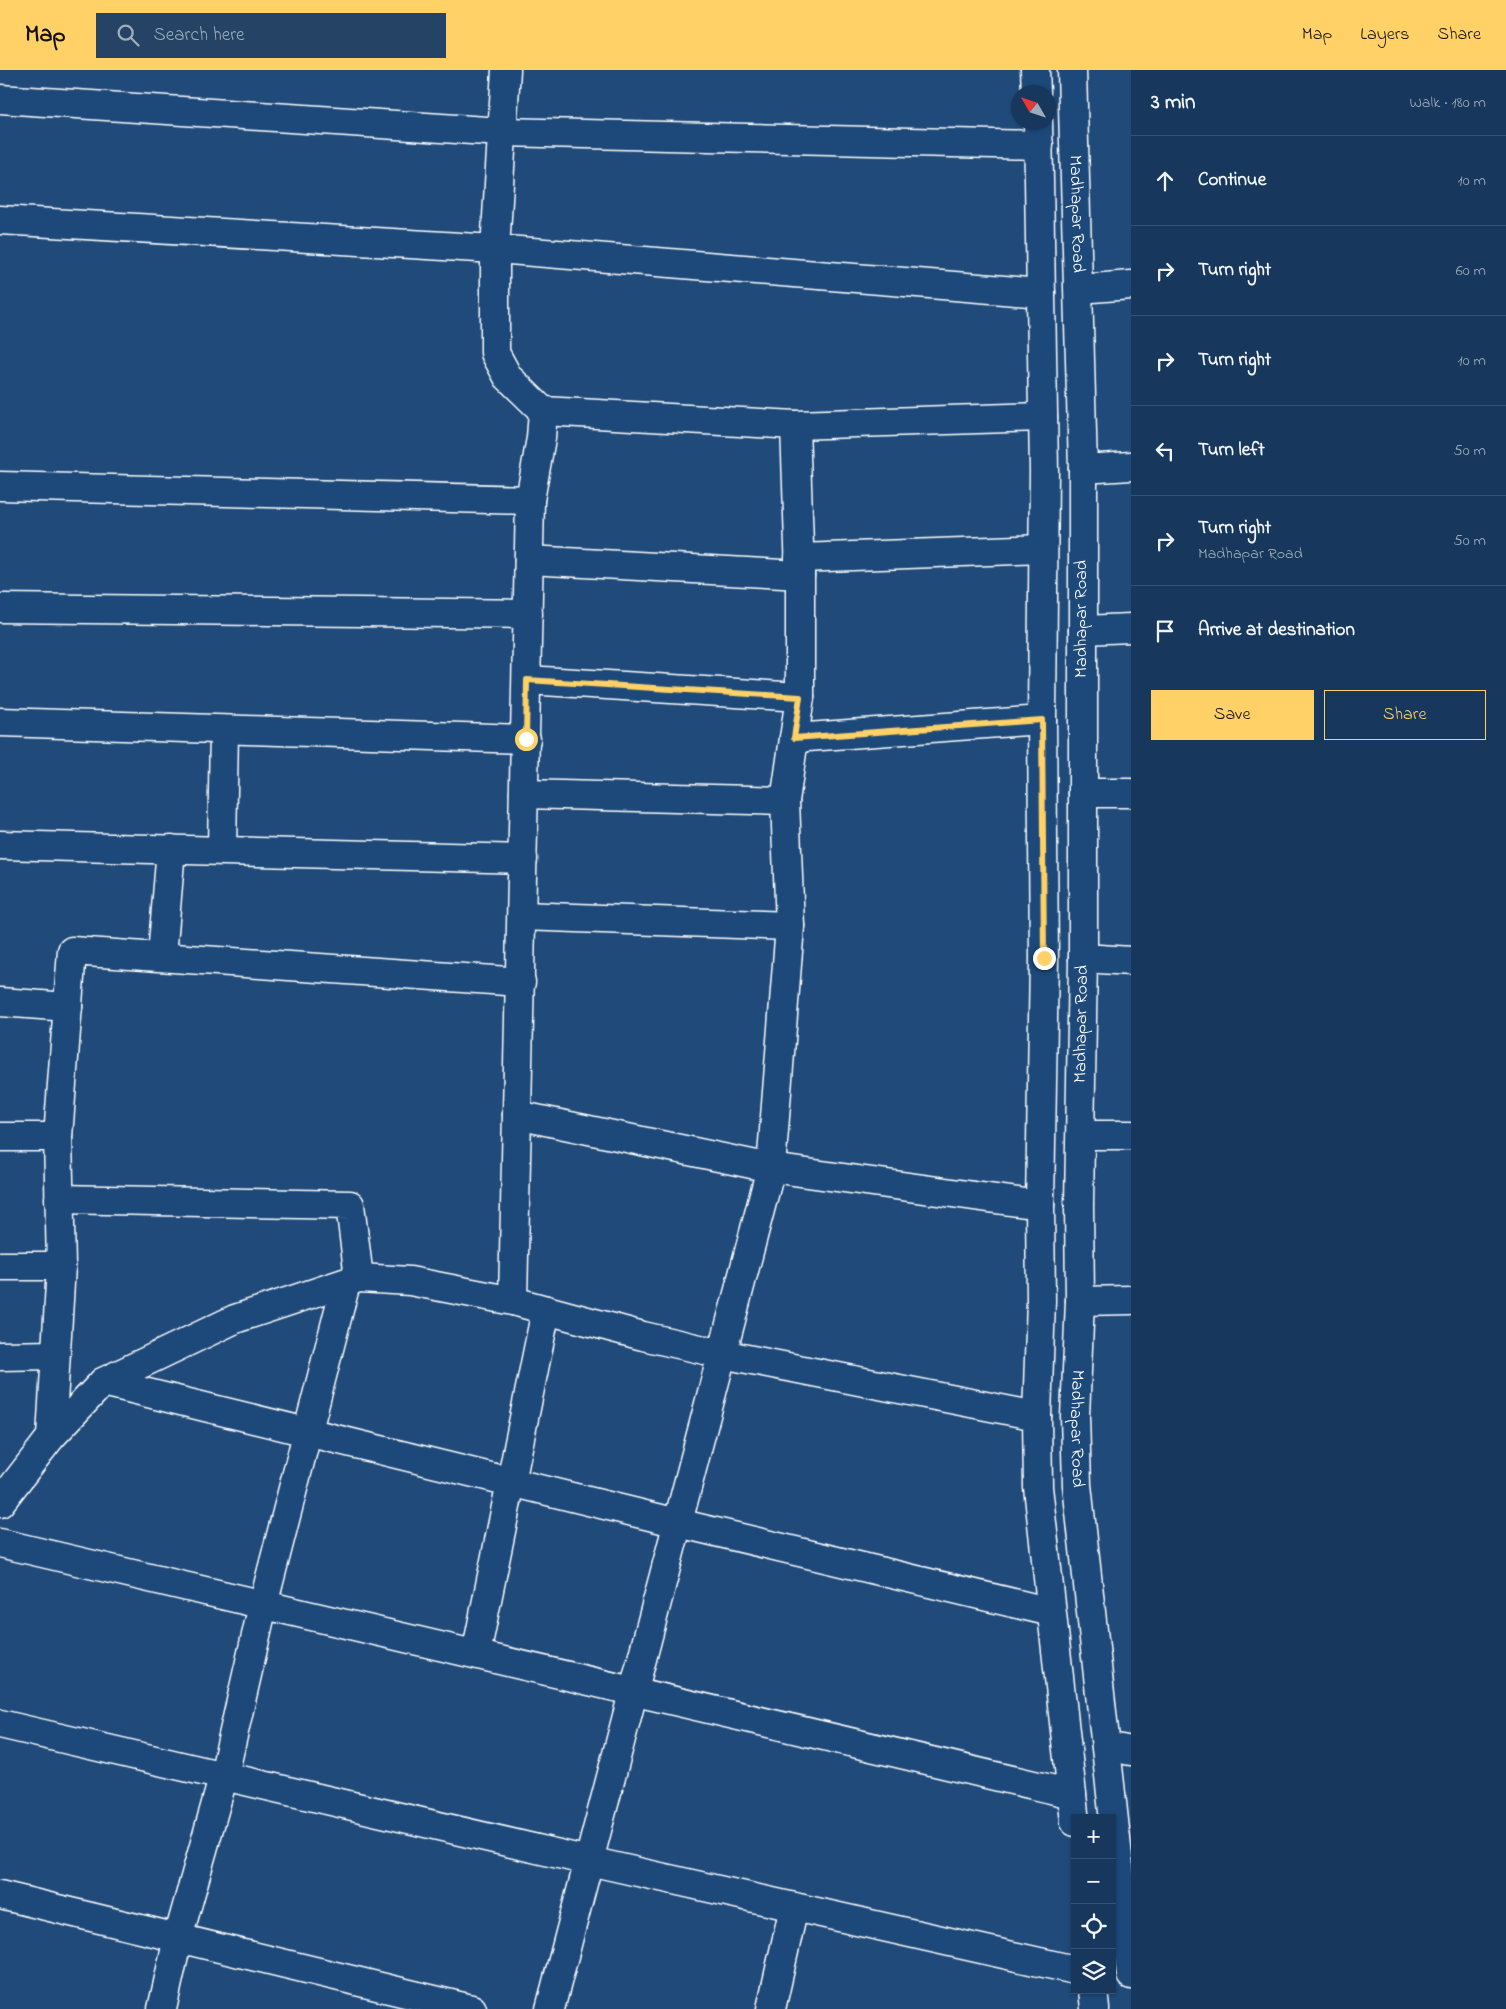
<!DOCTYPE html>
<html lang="en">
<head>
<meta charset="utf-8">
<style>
	body { margin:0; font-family:"Indie Flower",sans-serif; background:#244365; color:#f1f3f6 }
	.controls { position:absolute; right:15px; bottom:15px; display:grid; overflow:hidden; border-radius:0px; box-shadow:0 1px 4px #0004 }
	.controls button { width:45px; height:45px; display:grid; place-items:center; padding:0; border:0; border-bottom:1px solid #365272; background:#17385c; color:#f1f3f6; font:25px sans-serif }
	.compass { position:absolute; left:1011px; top:15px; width:45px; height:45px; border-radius:50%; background:#17385c; box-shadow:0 1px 4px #0004; rotate:309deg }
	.stop { position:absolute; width:15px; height:15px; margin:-11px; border:4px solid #ffd166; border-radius:50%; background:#fff }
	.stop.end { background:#ffd166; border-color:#fff; box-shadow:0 1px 5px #0008 }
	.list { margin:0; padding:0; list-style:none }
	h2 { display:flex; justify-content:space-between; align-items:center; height:65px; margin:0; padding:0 20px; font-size:21px }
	h2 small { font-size:16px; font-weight:400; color:#9eacbb }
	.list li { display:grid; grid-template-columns:32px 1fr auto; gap:15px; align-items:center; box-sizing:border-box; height:90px; padding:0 20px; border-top:1px solid #365272 }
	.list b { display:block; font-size:19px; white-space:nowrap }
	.list p { margin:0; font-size:16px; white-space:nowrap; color:#9eacbb }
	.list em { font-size:16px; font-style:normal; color:#9eacbb }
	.actions { display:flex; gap:10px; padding:15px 20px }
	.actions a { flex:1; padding:11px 0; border:1px solid #ffd166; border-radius:0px; text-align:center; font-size:18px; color:#ffd166 }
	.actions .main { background:#ffd166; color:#111 }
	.icon { flex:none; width:28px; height:28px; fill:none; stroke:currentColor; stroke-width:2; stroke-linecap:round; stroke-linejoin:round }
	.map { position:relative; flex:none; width:1131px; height:1939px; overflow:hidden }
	header { display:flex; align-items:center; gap:30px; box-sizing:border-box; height:70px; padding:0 25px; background:#ffd166; color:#111 }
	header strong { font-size:24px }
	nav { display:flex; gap:28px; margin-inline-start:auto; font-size:18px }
	.search { width:350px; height:45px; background:#244365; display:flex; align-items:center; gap:12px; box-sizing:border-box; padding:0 18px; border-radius:0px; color:#9eacbb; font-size:19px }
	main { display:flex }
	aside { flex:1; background:#17385c }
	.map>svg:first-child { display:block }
</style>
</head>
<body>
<header>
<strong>Map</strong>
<div class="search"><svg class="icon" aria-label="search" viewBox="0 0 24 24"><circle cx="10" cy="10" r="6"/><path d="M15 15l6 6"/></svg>Search here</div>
<nav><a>Map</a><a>Layers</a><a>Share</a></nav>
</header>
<main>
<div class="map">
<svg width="1131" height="1939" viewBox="0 0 1131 1939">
	<rect width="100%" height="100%" fill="#1f4a7a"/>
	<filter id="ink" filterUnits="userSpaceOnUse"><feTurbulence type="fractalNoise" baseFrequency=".02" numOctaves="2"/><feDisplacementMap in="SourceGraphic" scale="10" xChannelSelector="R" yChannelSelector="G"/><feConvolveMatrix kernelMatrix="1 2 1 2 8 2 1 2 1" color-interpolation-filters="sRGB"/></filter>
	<g filter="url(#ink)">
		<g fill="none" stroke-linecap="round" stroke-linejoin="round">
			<defs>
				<g id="minor">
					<polyline points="506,0 495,179 495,283 508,307 543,341 541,368 530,430 513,1231"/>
					<polyline points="0,29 502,62 1039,75"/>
					<polyline points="0,150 495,179 1041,223"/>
					<polyline points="1079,219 1131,215"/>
					<polyline points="543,341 795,355 1043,347"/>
					<polyline points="1083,399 1131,396"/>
					<polyline points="0,416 530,430"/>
					<polyline points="799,488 1043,479"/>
					<polyline points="529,490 800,505"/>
					<polyline points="0,538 528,544"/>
					<polyline points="1083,560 1131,558"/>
					<polyline points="527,610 800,627"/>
					<polyline points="0,652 526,669"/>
					<polyline points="794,668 1042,650"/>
					<polyline points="1083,723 1131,723"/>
					<polyline points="524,724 785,731"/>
					<polyline points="0,775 523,789"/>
					<polyline points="222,780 224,660"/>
					<polyline points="522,846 790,856"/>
					<polyline points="162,886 171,779"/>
					<polyline points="1083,888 1131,891"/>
					<polyline points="0,932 68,937"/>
					<polyline points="517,1045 771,1098 1040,1135"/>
					<polyline points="1081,1065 1131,1065"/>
					<polyline points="0,1067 58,1067"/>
					<polyline points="59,1129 350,1135 359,1208"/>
					<polyline points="0,1196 61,1196"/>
					<polyline points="1080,1231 1131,1230"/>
					<polyline points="0,1286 55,1285"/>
					<polyline points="103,1312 678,1453 1051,1542"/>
					<polyline points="51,1367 61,1196 58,1067 72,881 521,912"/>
					<polyline points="0,1433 51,1367 103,1312 235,1249 359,1208 410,1211 513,1231 643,1266 722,1284 1037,1346"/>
					<polyline points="0,1473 1072,1724"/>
					<polyline points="476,1584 546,1240"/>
					<polyline points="0,1654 589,1791 1075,1900"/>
					<polyline points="1106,1676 1131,1681"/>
					<polyline points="0,1825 472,1939"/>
					<polyline points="162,1939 178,1868 224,1705 263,1535 346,1213"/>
					<polyline points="550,1939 771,1098 790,856 785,731 800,627 800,505 795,355"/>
					<polyline points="771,1939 794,1837"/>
				</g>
				<g id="secondary">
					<polyline points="1035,0 1036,22"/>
					<path id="s1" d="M1072,0l11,399v489l-4,247 1,96 -5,115 2,69 54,490"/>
					<polyline points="1038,52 1044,400 1042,650 1044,888 1040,1135 1041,1231 1037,1346 1038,1417 1075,1752"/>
					<polyline points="1093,1920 1095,1939"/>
				</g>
			</defs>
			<use href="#minor" stroke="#fff" stroke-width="31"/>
			<use href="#secondary" stroke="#fff" stroke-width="31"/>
			<use href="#minor" stroke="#1f4a7a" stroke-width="28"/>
			<use href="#secondary" stroke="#1f4a7a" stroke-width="28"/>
		</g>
	</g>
	<g fill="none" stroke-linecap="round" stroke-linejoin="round" filter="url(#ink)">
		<polyline stroke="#ffd166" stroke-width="6" points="526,669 527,610 800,627 794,668 1042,650 1044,888"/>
	</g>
	<g text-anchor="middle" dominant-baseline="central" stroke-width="5" stroke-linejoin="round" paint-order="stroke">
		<g font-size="18" fill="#fff" stroke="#1f4a7a">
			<text stroke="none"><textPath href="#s1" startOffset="144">Madhapar Road</textPath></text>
			<text transform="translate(1082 549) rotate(-90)">Madhapar Road</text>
			<text transform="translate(1082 954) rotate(-89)">Madhapar Road</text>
			<text stroke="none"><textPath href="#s1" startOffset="1359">Madhapar Road</textPath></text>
		</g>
	</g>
</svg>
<div class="controls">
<button>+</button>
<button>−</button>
<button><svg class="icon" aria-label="locate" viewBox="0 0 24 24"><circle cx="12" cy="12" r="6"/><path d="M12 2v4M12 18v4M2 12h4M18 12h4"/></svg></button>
<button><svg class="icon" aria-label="layers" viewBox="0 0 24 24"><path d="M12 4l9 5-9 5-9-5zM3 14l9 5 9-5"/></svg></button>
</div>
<svg class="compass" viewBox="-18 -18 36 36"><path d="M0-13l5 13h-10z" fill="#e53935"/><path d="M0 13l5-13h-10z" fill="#9eacbb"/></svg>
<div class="stop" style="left:526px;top:669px"></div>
<div class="stop end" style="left:1044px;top:888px"></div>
</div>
<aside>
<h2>3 min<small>Walk · 180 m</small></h2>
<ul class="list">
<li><svg class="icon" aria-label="ahead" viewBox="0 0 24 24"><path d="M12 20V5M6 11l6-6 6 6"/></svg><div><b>Continue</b></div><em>10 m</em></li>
<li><svg class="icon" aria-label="right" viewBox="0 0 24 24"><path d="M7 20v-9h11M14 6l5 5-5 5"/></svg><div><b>Turn right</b></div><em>60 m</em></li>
<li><svg class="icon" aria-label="right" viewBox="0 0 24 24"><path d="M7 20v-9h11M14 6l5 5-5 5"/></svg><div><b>Turn right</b></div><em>10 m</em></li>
<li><svg class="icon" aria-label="left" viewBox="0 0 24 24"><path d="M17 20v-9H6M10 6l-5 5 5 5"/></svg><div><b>Turn left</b></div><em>50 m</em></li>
<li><svg class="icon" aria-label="right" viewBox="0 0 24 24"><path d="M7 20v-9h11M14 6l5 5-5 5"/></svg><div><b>Turn right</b><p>Madhapar Road</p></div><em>50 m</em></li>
<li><svg class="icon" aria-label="arrive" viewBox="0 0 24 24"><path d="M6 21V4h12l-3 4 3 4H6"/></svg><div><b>Arrive at destination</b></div></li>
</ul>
<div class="actions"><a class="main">Save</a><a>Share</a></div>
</aside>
</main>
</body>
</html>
